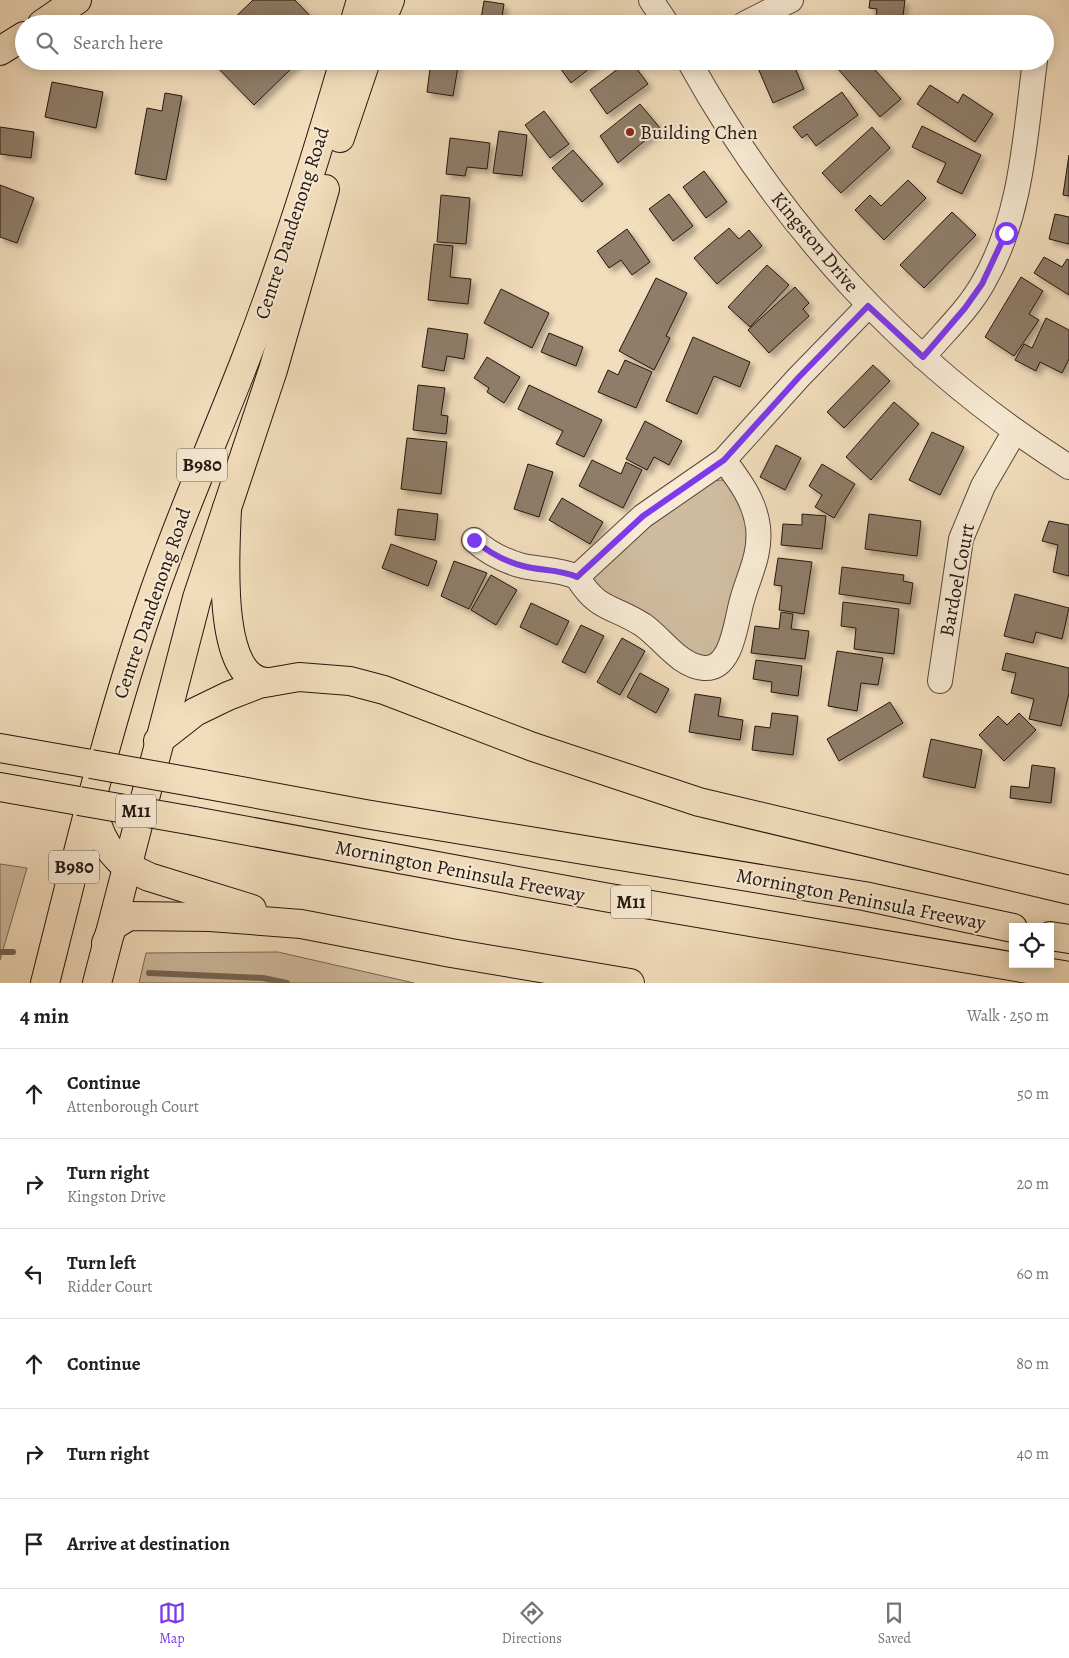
<!DOCTYPE html>
<html lang="en">
<head>
<meta charset="utf-8">
<style>
	body { margin:0; font-family:Alegreya,serif; background:#f2f2f2; color:#202124 }
	.controls { position:absolute; right:15px; bottom:15px; display:grid; overflow:hidden; border-radius:0px; box-shadow:0 2px 12px #0003 }
	.controls button { width:45px; height:45px; display:grid; place-items:center; padding:0; border:0; border-bottom:1px solid #e0e0e0; background:#fff; color:#202124; font:25px sans-serif }
	.stop { position:absolute; width:15px; height:15px; margin:-11px; border:4px solid #7c3aed; border-radius:50%; background:#fff }
	.stop.end { background:#7c3aed; border-color:#fff; box-shadow:0 1px 5px #0008 }
	.list { margin:0; padding:0; list-style:none }
	h2 { display:flex; justify-content:space-between; align-items:center; height:65px; margin:0; padding:0 20px; font-size:21px }
	h2 small { font-size:16px; font-weight:400; color:#757577 }
	.list li { display:grid; grid-template-columns:32px 1fr auto; gap:15px; align-items:center; box-sizing:border-box; height:90px; padding:0 20px; border-top:1px solid #e0e0e0 }
	.list b { display:block; font-size:19px; white-space:nowrap }
	.list p { margin:0; font-size:16px; white-space:nowrap; color:#757577 }
	.list em { font-size:16px; font-style:normal; color:#757577 }
	.icon { flex:none; width:28px; height:28px; fill:none; stroke:currentColor; stroke-width:2; stroke-linecap:round; stroke-linejoin:round }
	.map { position:relative; flex:none; width:1069px; height:983px; overflow:hidden }
	.search { position:absolute; background:#fff; box-shadow:0 2px 12px #0003; left:15px; right:15px; top:15px; height:55px; display:flex; align-items:center; gap:12px; box-sizing:border-box; padding:0 18px; border-radius:28px; color:#757577; font-size:19px }
	.sheet { height:605px; background:#fff }
	nav { display:flex; justify-content:space-around; align-items:center; box-sizing:border-box; height:70px; border-top:1px solid #e0e0e0; background:#fff; font-size:14px; color:#757577 }
	nav a { display:grid; justify-items:center; gap:2px }
	nav .on { color:#7c3aed }
	.map>svg:first-child { display:block }
</style>
</head>
<body>
<div class="map">
<svg width="1069" height="983" viewBox="0 0 1069 983">
	<defs>
		<filter id="shadow"><feDropShadow dx="4.5" dy="4.5" stdDeviation="2.5" flood-color="#0004"/></filter>
	</defs>
	<rect width="100%" height="100%" fill="#f2ddbc"/>
	<filter id="stains"><feTurbulence type="fractalNoise" baseFrequency=".004" numOctaves="4"/><feColorMatrix values="0 0 0 0 .2 0 0 0 0 .09 0 0 0 0 .02 0 0 0 .5 -.17"/></filter>
	<radialGradient id="worn" r=".72"><stop offset=".6" stop-color="#630" stop-opacity="0"/><stop offset="1" stop-color="#630" stop-opacity=".3"/></radialGradient>
	<g fill="#cfbb9f" stroke="#7a6858">
		<polygon points="722,480 728,482 753,529 726,644 704,660 607,601 593,581 595,571 645,522 711,481"/>
		<polygon points="0,864 27,868 0,960"/>
		<polygon points="278,952 414,983 139,983 146,953"/>
	</g>
	<g fill="none" stroke-linecap="round" stroke-linejoin="round">
		<g stroke="#766554" stroke-width="6">
			<polyline points="0,952 13,952"/>
			<polyline points="149,973 263,978 287,983"/>
		</g>
	</g>
	<g fill="#8f7d69" stroke="#241610" filter="url(#shadow)">
		<polygon points="253,0 295,0 315,21 312,24 228,24"/>
		<polygon points="870,0 905,0 902,24 875,24 877,9 869,8"/>
		<polygon points="484,1 504,4 502,17 520,20 519,24 480,24"/>
		<polygon points="217,61 295,61 297,63 254,105 214,64"/>
		<polygon points="431,61 459,61 453,96 427,92"/>
		<polygon points="555,61 599,61 571,83"/>
		<polygon points="614,61 631,61 648,84 607,114 590,90 619,68"/>
		<polygon points="755,61 792,61 804,89 773,103"/>
		<polygon points="831,61 867,61 901,99 880,117"/>
		<polygon points="52,82 103,92 96,128 45,117"/>
		<polygon points="930,85 958,103 963,94 993,114 975,142 917,104"/>
		<polygon points="842,92 858,115 816,146 807,134 802,138 793,127"/>
		<polygon points="165,93 182,96 166,180 135,174 147,108 162,111"/>
		<polygon points="640,104 660,128 618,163 600,136"/>
		<polygon points="544,111 569,144 550,158 525,125"/>
		<polygon points="922,126 981,155 962,194 937,182 946,163 912,147"/>
		<polygon points="0,127 34,132 31,158 0,154"/>
		<polygon points="872,127 890,148 841,193 822,173"/>
		<polygon points="499,131 527,135 522,176 493,173"/>
		<polygon points="450,138 490,143 487,169 467,167 465,176 446,174"/>
		<polygon points="573,150 603,184 582,202 552,168"/>
		<polygon points="1069,155 1069,196 1063,195"/>
		<polygon points="704,171 727,202 706,218 683,187"/>
		<polygon points="908,180 926,198 884,240 855,210 870,195 881,206"/>
		<polygon points="0,185 34,198 17,243 0,237"/>
		<polygon points="669,194 693,226 673,241 649,209"/>
		<polygon points="441,195 470,198 466,244 437,242"/>
		<polygon points="952,212 976,235 924,288 900,265"/>
		<polygon points="1055,214 1069,217 1069,244 1049,239"/>
		<polygon points="729,228 739,239 749,230 762,246 717,284 694,258"/>
		<polygon points="627,229 650,262 632,275 621,260 609,268 597,251"/>
		<polygon points="434,244 453,246 450,277 471,279 468,304 428,300"/>
		<polygon points="1044,257 1062,267 1067,259 1069,260 1069,295 1034,273"/>
		<polygon points="767,265 789,285 750,327 728,307"/>
		<polygon points="1021,277 1043,291 1029,314 1039,320 1014,356 985,337"/>
		<polygon points="656,278 687,293 666,336 670,338 654,370 619,351"/>
		<polygon points="795,287 809,303 803,309 809,316 769,353 748,330"/>
		<polygon points="501,289 549,313 532,348 484,323"/>
		<polygon points="1046,318 1069,330 1069,359 1062,373 1040,362 1036,371 1015,360 1024,344 1032,348"/>
		<polygon points="428,328 468,334 464,359 447,356 444,371 422,367"/>
		<polygon points="549,333 583,347 576,366 541,352"/>
		<polygon points="693,337 750,362 740,387 714,376 697,414 666,401"/>
		<polygon points="487,357 520,377 504,403 487,392 489,388 474,378"/>
		<polygon points="625,360 652,372 636,408 598,392 608,370 618,375"/>
		<polygon points="873,365 890,381 844,428 827,412"/>
		<polygon points="418,385 445,388 441,415 448,416 446,434 413,430"/>
		<polygon points="529,385 602,420 584,457 556,444 563,431 518,409"/>
		<polygon points="894,402 919,424 871,480 846,457"/>
		<polygon points="645,421 682,441 669,465 654,457 647,470 626,459"/>
		<polygon points="932,432 964,447 940,495 909,480"/>
		<polygon points="407,438 447,442 441,494 401,489"/>
		<polygon points="776,445 801,458 785,490 760,477"/>
		<polygon points="592,460 621,474 626,462 642,470 623,508 579,486"/>
		<polygon points="528,464 553,472 539,517 514,509"/>
		<polygon points="822,464 855,484 834,518 815,507 822,495 809,486"/>
		<polygon points="562,498 603,522 590,544 549,520"/>
		<polygon points="398,509 438,514 435,540 395,535"/>
		<polygon points="802,514 826,516 822,549 781,545 783,524 802,525"/>
		<polygon points="869,514 921,521 917,556 865,549"/>
		<polygon points="1049,521 1069,525 1069,576 1053,572 1058,545 1042,541"/>
		<polygon points="391,544 437,561 428,586 382,568"/>
		<polygon points="778,558 812,562 804,614 779,610 782,586 774,585"/>
		<polygon points="454,561 487,573 469,609 441,596"/>
		<polygon points="842,567 904,575 903,581 913,583 910,604 839,594"/>
		<polygon points="491,575 517,590 496,625 471,610"/>
		<polygon points="1015,594 1069,608 1062,639 1036,632 1033,643 1004,636"/>
		<polygon points="843,602 899,609 894,654 854,649 856,628 841,626"/>
		<polygon points="531,603 569,621 557,645 520,627"/>
		<polygon points="781,612 793,614 791,629 809,631 805,659 751,653 755,626 779,629"/>
		<polygon points="581,625 604,636 585,673 562,662"/>
		<polygon points="622,638 645,651 620,695 597,682"/>
		<polygon points="837,651 883,658 878,685 861,683 857,711 828,706"/>
		<polygon points="1006,653 1069,668 1069,693 1061,726 1029,719 1034,699 1011,693 1016,673 1002,670"/>
		<polygon points="756,660 802,666 798,696 771,692 772,682 753,679"/>
		<polygon points="640,673 669,689 656,713 627,697"/>
		<polygon points="695,694 721,698 718,716 743,720 740,740 689,732"/>
		<polygon points="890,702 903,723 839,761 827,739"/>
		<polygon points="772,713 798,716 793,755 752,750 755,726 770,728"/>
		<polygon points="1019,713 1036,730 1004,761 979,735 998,716 1007,725"/>
		<polygon points="931,739 982,750 975,788 923,777"/>
		<polygon points="1032,765 1055,768 1051,803 1010,798 1011,786 1029,788"/>
	</g>
	<g fill="none" stroke-linecap="round" stroke-linejoin="round">
		<defs>
			<g id="minor">
				<polyline points="651,0 667,24"/>
				<polyline points="744,24 791,0"/>
				<path d="M689,61c91,165 220,305 380,406"/>
				<path d="M923,357c20,-24 45,-47 60,-74 39,-67 42,-147 52,-222"/>
				<path d="M724,460c15,20 31,41 34,67 3,26 -8,46 -15,70 -7,20 -9,73 -39,71 -25,-2 -42,-30 -61,-43 -31,-20 -44,-13 -66,-48l66,-61 81,-56 75,-83 69,-71"/>
				<path d="M474,540c14,13 30,21 49,26 18,4 36,3 54,11"/>
				<polyline points="940,681 961,539 983,486 1015,431"/>
			</g>
			<g id="primary">
				<polyline points="42,24 77,0"/>
				<polyline points="354,24 361,0"/>
				<polyline points="380,24 390,0"/>
				<polyline points="0,51 24,36"/>
				<polyline points="340,138 366,61"/>
				<path d="M90,801c7,26 14,48 36,65"/>
				<path d="M45,983c33,-130 63,-259 107,-385 28,-82 63,-160 94,-240 38,-98 69,-197 98,-297"/>
				<polyline points="97,983 197,598 273,370 325,189"/>
			</g>
			<g id="motorway">
				<path d="M227,508c-1,35 -13,175 41,174"/>
				<polyline points="158,741 195,712 228,696 259,684 299,677 350,681 384,690 533,747 699,802 1069,890"/>
				<polyline points="0,748 91,764"/>
				<polyline points="203,784 365,814 864,896 1013,928"/>
				<polyline points="0,787 79,801"/>
				<polyline points="194,821 604,897 1069,976"/>
				<polyline points="126,866 149,877 252,909"/>
				<polyline points="1050,936 1069,939"/>
				<polyline points="106,943 113,926 129,916 210,917 301,924 451,953 630,983"/>
			</g>
		</defs>
		<use href="#minor" stroke="#58483b" stroke-width="26"/>
		<use href="#primary" stroke="#241610" stroke-width="30"/>
		<use href="#motorway" stroke="#241610" stroke-width="30"/>
		<use href="#minor" stroke="#f7e9d3" stroke-width="24"/>
		<use href="#primary" stroke="#f2ddbc" stroke-width="28"/>
		<use href="#motorway" stroke="#f2ddbc" stroke-width="28"/>
		<defs>
			<g id="motorway-bridge">
				<polyline points="91,764 203,784"/>
				<polyline points="79,801 194,821"/>
			</g>
		</defs>
		<use href="#motorway-bridge" stroke="#241610" stroke-width="30" stroke-linecap="butt"/>
		<use href="#motorway-bridge" stroke="#f2ddbc" stroke-width="28"/>
	</g>
	<g fill="none" stroke-linecap="round" stroke-linejoin="round">
		<path stroke="#7c3aed" stroke-width="6" d="M474,540c14,12 30,21 49,26 18,5 36,3 54,11l66,-61 81,-56 75,-83 69,-71 55,51 42,-49 17,-24 24,-51"/>
	</g>
	<circle fill="#8f2418" stroke="#f7e9d3" stroke-width="2" cx="630" cy="132" r="5"/>
	<g text-anchor="middle" dominant-baseline="central" stroke-width="4" stroke-linejoin="round" paint-order="stroke">
		<g fill="#f7e9d3" stroke="#63554a" stroke-width="1">
			<rect x="177" y="448.5" width="50" height="33" rx="4"/>
			<rect x="116" y="794.5" width="40" height="33" rx="4"/>
			<rect x="49" y="850.5" width="50" height="33" rx="4"/>
			<rect x="611" y="885.5" width="40" height="33" rx="4"/>
		</g>
		<g font-size="19" font-weight="bold" fill="#241610">
			<text x="202" y="465">B980</text>
			<text x="136" y="811">M11</text>
			<text x="74" y="867">B980</text>
			<text x="631" y="902">M11</text>
		</g>
		<g font-size="20" fill="#241610" stroke="#f7e9d3" text-anchor="start">
			<text x="640" y="132">Building Chen</text>
		</g>
		<g font-size="20" fill="#241610" stroke="#f7e9d3">
			<text transform="translate(292 223) rotate(-72)">Centre Dandenong Road</text>
			<text transform="translate(815 242) rotate(50)">Kingston Drive</text>
			<text transform="translate(957 580) rotate(-79)">Bardoel Court</text>
			<text transform="translate(152 603) rotate(-71)">Centre Dandenong Road</text>
			<text transform="translate(460 871) rotate(11)">Mornington Peninsula Freeway</text>
			<text transform="translate(861 899) rotate(11)">Mornington Peninsula Freeway</text>
		</g>
	</g>
	<rect width="100%" height="100%" filter="url(#stains)"/>
	<rect width="100%" height="100%" fill="url(#worn)"/>
</svg>
<div class="controls">
<button><svg class="icon" aria-label="locate" viewBox="0 0 24 24"><circle cx="12" cy="12" r="6"/><path d="M12 2v4M12 18v4M2 12h4M18 12h4"/></svg></button>
</div>
<div class="stop" style="left:1006px;top:233px"></div>
<div class="stop end" style="left:474px;top:540px"></div>
<div class="search"><svg class="icon" aria-label="search" viewBox="0 0 24 24"><circle cx="10" cy="10" r="6"/><path d="M15 15l6 6"/></svg>Search here</div>
</div>
<section class="sheet">
<h2>4 min<small>Walk · 250 m</small></h2>
<ul class="list">
<li><svg class="icon" aria-label="ahead" viewBox="0 0 24 24"><path d="M12 20V5M6 11l6-6 6 6"/></svg><div><b>Continue</b><p>Attenborough Court</p></div><em>50 m</em></li>
<li><svg class="icon" aria-label="right" viewBox="0 0 24 24"><path d="M7 20v-9h11M14 6l5 5-5 5"/></svg><div><b>Turn right</b><p>Kingston Drive</p></div><em>20 m</em></li>
<li><svg class="icon" aria-label="left" viewBox="0 0 24 24"><path d="M17 20v-9H6M10 6l-5 5 5 5"/></svg><div><b>Turn left</b><p>Ridder Court</p></div><em>60 m</em></li>
<li><svg class="icon" aria-label="ahead" viewBox="0 0 24 24"><path d="M12 20V5M6 11l6-6 6 6"/></svg><div><b>Continue</b></div><em>80 m</em></li>
<li><svg class="icon" aria-label="right" viewBox="0 0 24 24"><path d="M7 20v-9h11M14 6l5 5-5 5"/></svg><div><b>Turn right</b></div><em>40 m</em></li>
<li><svg class="icon" aria-label="arrive" viewBox="0 0 24 24"><path d="M6 21V4h12l-3 4 3 4H6"/></svg><div><b>Arrive at destination</b></div></li>
</ul>
</section>
<nav>
<a class="on"><svg class="icon" aria-label="map" viewBox="0 0 24 24"><path d="M3 6l6-2 6 2 6-2v14l-6 2-6-2-6 2zM9 4v14M15 6v14"/></svg>Map</a>
<a><svg class="icon" aria-label="directions" viewBox="0 0 24 24"><path d="M12 3l9 9-9 9-9-9zM9 14v-3h6M13 9l2 2-2 2"/></svg>Directions</a>
<a><svg class="icon" aria-label="saved" viewBox="0 0 24 24"><path d="M7 4h10v16l-5-4-5 4z"/></svg>Saved</a>
</nav>
</body>
</html>
